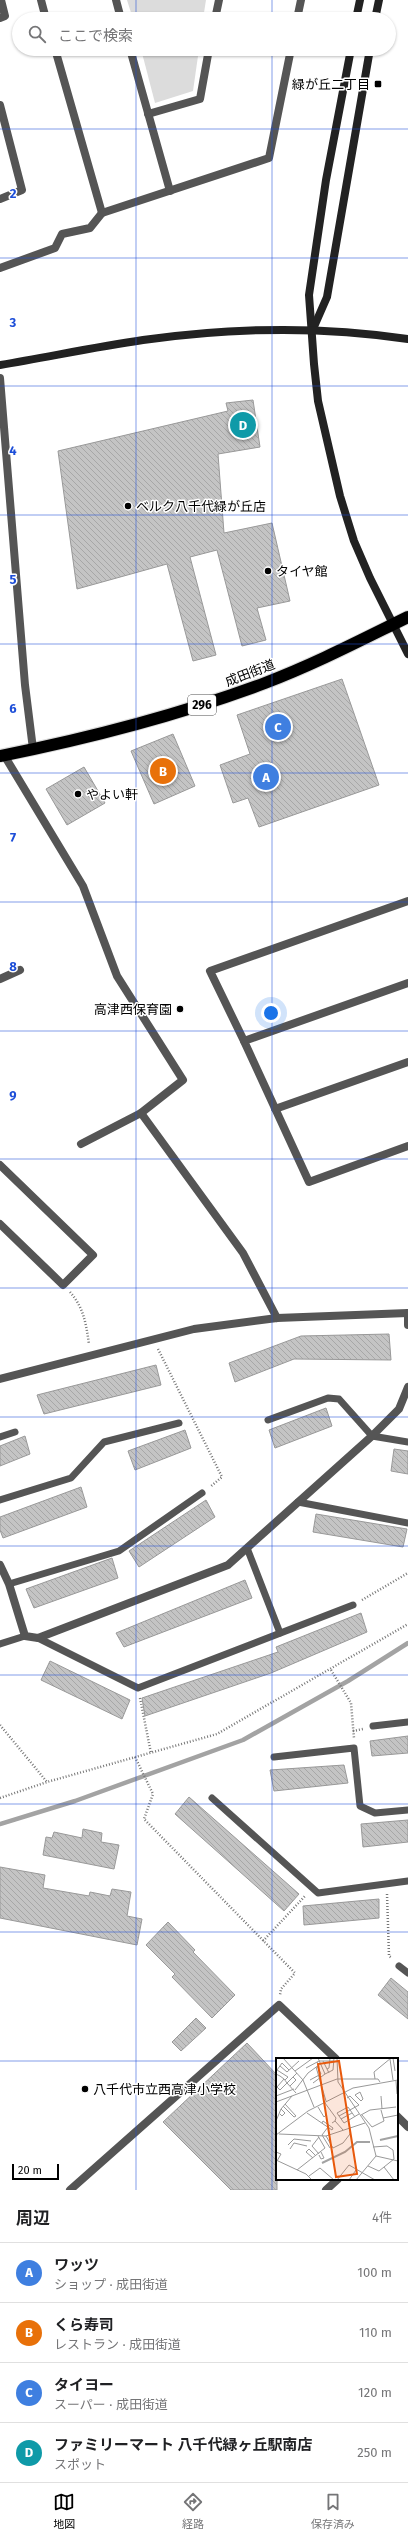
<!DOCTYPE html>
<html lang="ja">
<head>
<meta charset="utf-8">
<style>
	body { margin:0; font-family:"Fira Sans","Noto Sans JP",sans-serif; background:#f6f6f6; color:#202124 }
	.scale { position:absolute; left:12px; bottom:10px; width:47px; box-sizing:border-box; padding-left:4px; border:2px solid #000; border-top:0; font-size:11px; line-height:14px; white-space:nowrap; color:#000; -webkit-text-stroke:3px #fff; paint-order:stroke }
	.you { position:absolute; left:271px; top:1013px; width:14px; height:14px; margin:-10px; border:3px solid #fff; border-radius:50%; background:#1a73e8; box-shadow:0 0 0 6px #1a73e833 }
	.badge { display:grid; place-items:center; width:26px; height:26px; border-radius:50%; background:#000; color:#fff; font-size:13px; font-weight:700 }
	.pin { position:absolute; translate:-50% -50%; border:2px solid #fff; box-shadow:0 1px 4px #0006 }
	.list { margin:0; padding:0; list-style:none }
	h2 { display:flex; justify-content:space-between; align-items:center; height:52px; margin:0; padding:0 16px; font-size:17px }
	h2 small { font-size:13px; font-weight:400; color:#757577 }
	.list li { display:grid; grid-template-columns:26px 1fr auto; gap:12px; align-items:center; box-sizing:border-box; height:60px; padding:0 16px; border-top:1px solid #e0e0e0 }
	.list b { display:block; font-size:15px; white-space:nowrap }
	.list p { margin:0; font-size:13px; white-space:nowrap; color:#757577 }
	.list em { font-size:13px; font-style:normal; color:#757577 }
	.icon { flex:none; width:22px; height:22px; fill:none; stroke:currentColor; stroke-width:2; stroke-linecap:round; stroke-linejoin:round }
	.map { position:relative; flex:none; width:408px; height:2190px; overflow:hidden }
	.search { position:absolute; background:#fff; box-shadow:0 1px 3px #0004; left:12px; right:12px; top:12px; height:44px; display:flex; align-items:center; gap:10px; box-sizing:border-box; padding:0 14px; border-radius:22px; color:#757577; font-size:15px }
	.sheet { height:292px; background:#fff }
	nav { display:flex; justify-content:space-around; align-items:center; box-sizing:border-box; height:56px; border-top:1px solid #e0e0e0; background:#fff; font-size:11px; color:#757577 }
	nav a { display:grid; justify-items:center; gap:2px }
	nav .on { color:#000 }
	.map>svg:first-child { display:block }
</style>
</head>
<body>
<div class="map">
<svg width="408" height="2190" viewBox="0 0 408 2190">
	<defs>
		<pattern id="building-back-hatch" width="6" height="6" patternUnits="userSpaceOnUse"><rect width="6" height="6" fill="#c4c4c4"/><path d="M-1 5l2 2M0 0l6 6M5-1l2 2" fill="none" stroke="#a7a7a7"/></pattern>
	</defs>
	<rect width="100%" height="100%" fill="#fff"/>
	<g fill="#dcdcdc">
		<polygon points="127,0 206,0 203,19 133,19"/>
		<polygon points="141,49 199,49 193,91 155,103"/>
	</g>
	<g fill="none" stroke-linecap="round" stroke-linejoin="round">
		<polyline stroke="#a3a3a3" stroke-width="4.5" points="0,1824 75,1801 243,1740 348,1681 408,1643"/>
	</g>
	<g fill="url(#building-back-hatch)" stroke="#999">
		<polygon points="253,400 260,447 218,454 224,533 272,523 290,601 257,608 266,640 242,646 217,550 190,557 216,655 193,661 167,564 77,589 58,451 228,411 226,403"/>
		<polygon points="342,679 379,785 259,827 248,798 233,803 220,765 250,754 237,715"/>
		<polygon points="173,734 195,786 154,804 131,751"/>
		<polygon points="84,767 105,803 67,825 46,789"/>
		<polygon points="389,1334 391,1360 294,1359 235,1382 229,1363 301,1336"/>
		<polygon points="156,1365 161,1385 44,1414 37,1395"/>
		<polygon points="326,1408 332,1426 275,1448 269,1430"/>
		<polygon points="185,1430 191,1448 135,1470 128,1451"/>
		<polygon points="25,1436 30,1454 0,1466 0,1446"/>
		<polygon points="394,1449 408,1451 408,1474 391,1471"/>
		<polygon points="81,1487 87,1507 3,1538 0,1530 0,1517"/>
		<polygon points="206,1500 215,1517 139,1567 129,1551"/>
		<polygon points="316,1514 407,1529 403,1547 313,1532"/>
		<polygon points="112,1558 118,1578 34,1608 26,1589"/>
		<polygon points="245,1580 252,1598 124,1647 116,1633"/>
		<polygon points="361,1613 367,1632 271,1673 145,1716 142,1698 278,1652 276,1647"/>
		<polygon points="50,1661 130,1700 122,1719 41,1680"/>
		<polygon points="408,1736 408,1753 372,1756 370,1741"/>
		<polygon points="344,1765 348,1783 274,1791 270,1770"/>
		<polygon points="189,1797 299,1894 284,1911 175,1814"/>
		<polygon points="408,1820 408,1842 363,1847 361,1824"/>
		<polygon points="83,1829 102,1833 101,1842 119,1845 114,1869 43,1855 46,1837 52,1838 54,1832 82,1838"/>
		<polygon points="0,1867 45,1875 43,1888 89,1896 90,1892 110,1896 112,1889 131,1892 127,1916 142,1919 137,1945 0,1918"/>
		<polygon points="379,1899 379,1918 304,1925 303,1906"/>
		<polygon points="168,1922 195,1950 193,1952 235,1995 212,2018 172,1977 175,1974 146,1945"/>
		<polygon points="391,1978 408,1992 408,2019 378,1995"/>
		<polygon points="196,2018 206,2028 181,2051 172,2042"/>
		<polygon points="247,2043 277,2075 277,2190 231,2190 163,2122"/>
	</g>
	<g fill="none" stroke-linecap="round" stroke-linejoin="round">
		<defs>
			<path id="highway" d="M0,756c90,-18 179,-41 265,-73 50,-19 96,-43 143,-66"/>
		</defs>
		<use href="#highway" stroke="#dbdbdb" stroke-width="14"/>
		<g stroke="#777" stroke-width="2.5" stroke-dasharray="1 2" stroke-linecap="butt">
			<path d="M70,1292c14,16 16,32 19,52"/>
			<polyline points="158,1349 222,1477 210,1487"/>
			<polyline points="362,1600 408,1573"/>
			<polyline points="331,1670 351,1703 354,1738"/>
			<polyline points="140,1698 151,1753"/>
			<polyline points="0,1725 47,1782"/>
			<polyline points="353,1731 363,1729"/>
			<polyline points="135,1757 153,1794 144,1819 295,1973 281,1989 280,1995"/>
			<polyline points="0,1798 47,1782 217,1734 408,1624"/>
			<polyline points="387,1894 389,1956 392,1958"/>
			<polyline points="263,1941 305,1896"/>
		</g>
		<g stroke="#555" stroke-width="7">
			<polyline points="268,1420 328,1398 339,1399 372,1436 408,1442"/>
			<polyline points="0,1437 15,1432"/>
			<polyline points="0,1500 71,1478 104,1442 179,1423"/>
			<polyline points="298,1502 408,1523"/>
			<polyline points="247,1548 280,1633"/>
			<polyline points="9,1584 119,1551 202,1493"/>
			<polyline points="38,1638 138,1688 353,1605"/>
			<polyline points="0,1644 25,1636"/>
			<polyline points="373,1726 408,1722"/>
			<polyline points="274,1757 354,1748 360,1806 375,1813 408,1810"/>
			<polyline points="212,1798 318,1893 408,1881"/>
			<polyline points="399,1966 408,1973"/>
		</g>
		<g stroke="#555" stroke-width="8">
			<polyline points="41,0 46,19"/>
			<polyline points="116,0 121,19"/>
			<polyline points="0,18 5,16 1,0"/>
			<polyline points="215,19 219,0"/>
			<polyline points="297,19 301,0"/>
			<polyline points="55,49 102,213 269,158 291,49"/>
			<polyline points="130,49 170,191"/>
			<polyline points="0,105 22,190 0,199"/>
			<polyline points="148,114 200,99 209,49"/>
			<polyline points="0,268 55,248 62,234 90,228 102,213"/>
			<polyline points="0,378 25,685 33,749"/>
			<polyline points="4,755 83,886 117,976 183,1080 141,1113"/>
			<polyline points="0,979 20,970"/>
			<polyline points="408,983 244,1041 309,1182 408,1146"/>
			<polyline points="244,1041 210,971 408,901"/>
			<polyline points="275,1109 408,1062"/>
			<polyline points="81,1144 141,1113 243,1253 277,1318"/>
			<polyline points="0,1165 93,1255 63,1285 0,1224"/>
			<polyline points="408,1313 408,1325"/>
			<polyline points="0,1379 194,1329 277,1318 408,1313"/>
			<polyline points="0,1565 9,1584 25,1636 38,1638 228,1565 372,1436 399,1409 408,1387"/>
			<polyline points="397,2116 408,2127"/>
			<polyline points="70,2190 279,2005 336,2059"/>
			<polyline points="326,2190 338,2179"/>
		</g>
		<g stroke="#222" stroke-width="8">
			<polyline points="356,19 360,0"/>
			<polyline points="375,19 379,0"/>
			<polyline points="351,49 326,180 309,295 314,364 318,401 340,496 354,541 370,578 408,654"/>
			<polyline points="313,329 327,297 370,49"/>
			<path d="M0,365c48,-8 95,-18 143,-25 86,-12 179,-14 265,-1"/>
		</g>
		<use href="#highway" stroke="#000" stroke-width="12"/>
	</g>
	<path fill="none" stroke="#1d4ed8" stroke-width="1" stroke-opacity="0.55" d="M136,0v19M272,0v19M136,49v2141M272,49v2141M0,129h408M0,258h408M0,386h408M0,515h408M0,644h408M0,773h408M0,902h408M0,1031h408M0,1159h408M0,1288h408M0,1417h408M0,1546h408M0,1675h408M0,1804h408M0,1932h408M0,2061h277M397,2061h11"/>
	<g fill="#000" stroke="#fff" stroke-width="1.5">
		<rect x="374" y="80" width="8" height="8" rx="2"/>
		<circle cx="128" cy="506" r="4"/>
		<circle cx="268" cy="571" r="4"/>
		<circle cx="78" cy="794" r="4"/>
		<circle cx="180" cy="1009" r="4"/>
		<circle cx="85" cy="2089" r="4"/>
	</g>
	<g text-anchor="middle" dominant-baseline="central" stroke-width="3" stroke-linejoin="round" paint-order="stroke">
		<rect fill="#fff" stroke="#4c4c4c" stroke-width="1" x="188" y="695" width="28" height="20" rx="3"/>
		<g font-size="12" font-weight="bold" fill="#000">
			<text x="202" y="705">296</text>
		</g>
		<g font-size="13" fill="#000" stroke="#fff" text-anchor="start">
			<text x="370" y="84" text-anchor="end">緑が丘二丁目</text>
			<text x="136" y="506">ベルク八千代緑が丘店</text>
			<text x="276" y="571">タイヤ館</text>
			<text x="86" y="794">やよい軒</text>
			<text x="172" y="1009" text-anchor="end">高津西保育園</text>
			<text x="93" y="2089">八千代市立西高津小学校</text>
		</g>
		<g font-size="13" fill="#000" stroke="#fff">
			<text transform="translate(250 673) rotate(-21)">成田街道</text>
		</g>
	</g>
	<g transform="translate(276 2058)">
		<rect width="122" height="122" fill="#fff"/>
		<path fill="none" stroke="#a3a3a3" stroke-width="2" d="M104,82l18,-4M46,105l23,-11 12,-10h13"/>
		<path fill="none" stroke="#999" stroke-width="1" d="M7,0l20,22 11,27M42,0l7,16 8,-4 1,-12M61,0l1,24 31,46 7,28M117,0l2,13M114,1l3,21M47,3l6,12M4,8l7,6 12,-11M40,9l10,34M30,10l13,-7h15M51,11l2,-1 1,-10M19,13l18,-13M0,16l4,2 4,3 3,4 -7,7 -3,-3 7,-8M99,21l-1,-7 17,-14M9,22l3,-3 -11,-7 5,-7 7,7M34,22l11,-6 -4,-8M120,23l1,13M37,25l12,-9M14,28l6,-6 -3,-3M19,32l13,-17 11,-8 -2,-3M84,34l3,7 -2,2 -6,-6zM20,35l-9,-10 10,-10M0,38l18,-7M105,38l1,13M71,40l3,-2 9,9 -20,11 5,7 15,-9M0,44l61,-23h41l2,3M49,45l11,15 -1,3M7,48l11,11 2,-1 -11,-12M42,49l6,10 3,-3M31,55l25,17 1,-2M4,56l2,2 3,-3 -4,-4M85,57l9,-5 26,-3M86,57l10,12 12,-6 -3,-11M63,58l-2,-3 11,-6 7,10M107,60l15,-3M65,61l11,-6M0,63l5,-12 11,-13M46,65l1,-2 10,7M56,65l3,-2 8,9M52,69l-6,8 8,13M74,71v5l-7,9 -10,5 -7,-12 39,-13M3,76l47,2M0,77l32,-24 45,-23 45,-8M43,79l-7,9 7,8M12,87l6,-6 17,2M14,91l4,-6 13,3M0,94l5,2 -4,7M43,97l2,4 3,-1 -3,-6M100,98l22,5M37,100l-7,-6 3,-3 7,7M0,102l30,14 6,6M92,108l11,5 15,-12 -1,-9 -6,-4 -14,1M108,109l10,13M21,112l28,-22 -7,-12M33,118l11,-8 14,12M61,122l12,-15 26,15M73,122l7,-10M80,122l20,-24"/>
		<path fill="#e8590c" fill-opacity="0.15" stroke="#e8590c" stroke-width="2" d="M63,3l18,113 -21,3 -18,-113z"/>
		<rect width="122" height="122" fill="none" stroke="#000" stroke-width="2"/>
	</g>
	<g font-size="13" text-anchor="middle" font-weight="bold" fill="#1d4ed8" stroke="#fff" stroke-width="3" stroke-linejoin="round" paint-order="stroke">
		<text x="13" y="198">2</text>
		<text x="13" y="327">3</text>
		<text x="13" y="455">4</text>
		<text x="13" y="584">5</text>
		<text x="13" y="713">6</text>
		<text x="13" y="842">7</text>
		<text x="13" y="971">8</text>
		<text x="13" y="1100">9</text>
	</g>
</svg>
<div class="scale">20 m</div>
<div class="you"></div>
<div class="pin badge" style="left:266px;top:777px;background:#3f7fe0">A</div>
<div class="pin badge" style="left:163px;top:771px;background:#e8710a">B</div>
<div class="pin badge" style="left:278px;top:727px;background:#3f7fe0">C</div>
<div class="pin badge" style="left:243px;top:425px;background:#0f9aa8">D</div>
<div class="search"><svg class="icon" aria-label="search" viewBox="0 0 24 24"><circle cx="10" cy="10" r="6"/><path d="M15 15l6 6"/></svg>ここで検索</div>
</div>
<section class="sheet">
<h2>周辺<small>4件</small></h2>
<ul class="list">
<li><span class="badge" style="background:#3f7fe0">A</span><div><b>ワッツ</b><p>ショップ · 成田街道</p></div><em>100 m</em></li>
<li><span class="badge" style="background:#e8710a">B</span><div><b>くら寿司</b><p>レストラン · 成田街道</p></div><em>110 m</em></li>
<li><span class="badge" style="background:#3f7fe0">C</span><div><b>タイヨー</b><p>スーパー · 成田街道</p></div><em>120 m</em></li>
<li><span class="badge" style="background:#0f9aa8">D</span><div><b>ファミリーマート 八千代緑ヶ丘駅南店</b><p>スポット</p></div><em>250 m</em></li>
</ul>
</section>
<nav>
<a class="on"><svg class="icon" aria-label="map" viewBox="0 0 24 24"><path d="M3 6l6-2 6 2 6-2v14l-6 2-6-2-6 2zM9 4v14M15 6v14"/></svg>地図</a>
<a><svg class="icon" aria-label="directions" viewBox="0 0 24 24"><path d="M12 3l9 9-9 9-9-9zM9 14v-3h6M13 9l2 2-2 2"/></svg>経路</a>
<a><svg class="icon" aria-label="saved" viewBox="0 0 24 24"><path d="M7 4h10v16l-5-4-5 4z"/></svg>保存済み</a>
</nav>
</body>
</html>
